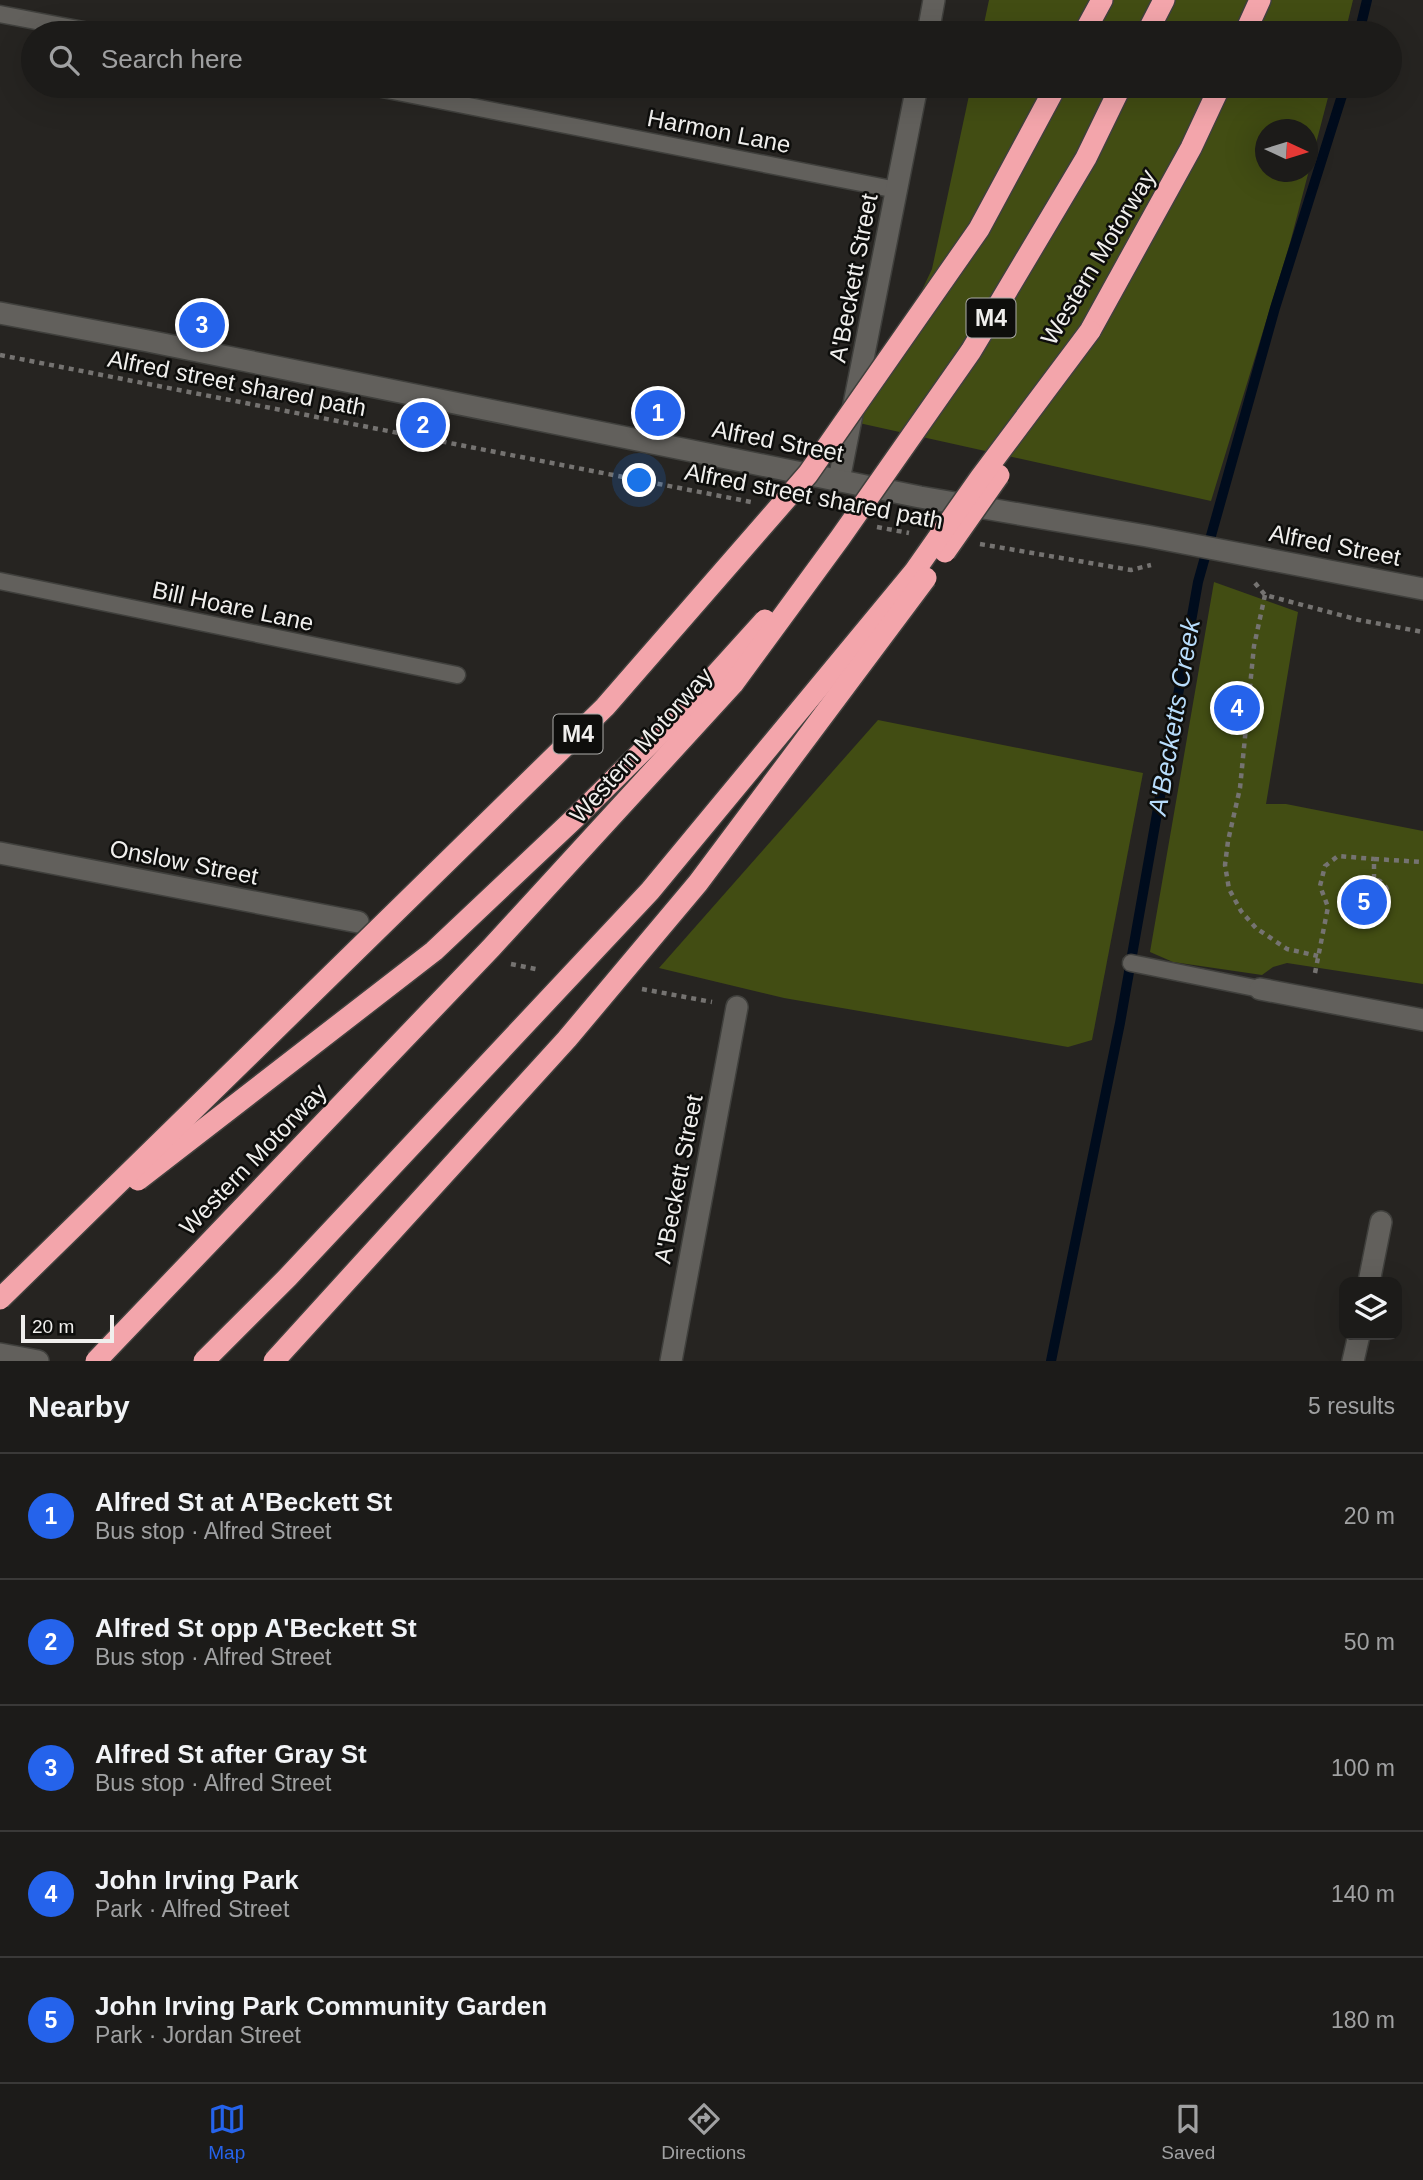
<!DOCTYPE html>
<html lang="en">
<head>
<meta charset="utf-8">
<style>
	body { margin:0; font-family:Helvetica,sans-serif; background:#292826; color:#f1f3f6 }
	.controls { position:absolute; right:21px; bottom:21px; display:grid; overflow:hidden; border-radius:14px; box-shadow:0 7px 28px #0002 }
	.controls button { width:63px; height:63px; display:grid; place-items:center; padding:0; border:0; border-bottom:2px solid #3a3938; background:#1c1b19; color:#f1f3f6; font:35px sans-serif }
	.compass { position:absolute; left:1255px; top:119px; width:63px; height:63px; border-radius:50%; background:#1c1b19; box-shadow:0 7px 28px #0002; rotate:94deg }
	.scale { position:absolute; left:21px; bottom:18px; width:93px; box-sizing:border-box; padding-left:7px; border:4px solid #f0efed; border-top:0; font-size:19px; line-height:24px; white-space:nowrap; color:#f0efed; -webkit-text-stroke:5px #0e0e0c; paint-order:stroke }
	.you { position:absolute; left:640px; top:481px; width:24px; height:24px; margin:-18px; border:5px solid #fff; border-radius:50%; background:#1a73e8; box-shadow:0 0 0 10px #1a73e833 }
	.badge { display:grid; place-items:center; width:46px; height:46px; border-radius:50%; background:#2563eb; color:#fff; font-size:23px; font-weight:700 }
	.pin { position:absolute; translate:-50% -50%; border:4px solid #fff; box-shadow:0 2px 7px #0006 }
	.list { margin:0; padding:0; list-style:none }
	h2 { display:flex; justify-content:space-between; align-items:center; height:91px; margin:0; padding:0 28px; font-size:30px }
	h2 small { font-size:23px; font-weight:400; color:#a0a1a2 }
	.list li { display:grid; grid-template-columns:46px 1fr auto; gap:21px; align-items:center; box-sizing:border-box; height:126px; padding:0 28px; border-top:2px solid #3a3938 }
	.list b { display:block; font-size:26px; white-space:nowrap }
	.list p { margin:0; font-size:23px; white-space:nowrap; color:#a0a1a2 }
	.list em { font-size:23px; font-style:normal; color:#a0a1a2 }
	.icon { flex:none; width:38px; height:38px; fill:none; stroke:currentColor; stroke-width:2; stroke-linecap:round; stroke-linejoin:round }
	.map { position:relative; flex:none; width:1423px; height:1361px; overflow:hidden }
	.search { position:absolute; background:#1c1b19; box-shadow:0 7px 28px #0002; left:21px; right:21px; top:21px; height:77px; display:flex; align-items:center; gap:18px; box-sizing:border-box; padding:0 24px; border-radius:38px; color:#a0a1a2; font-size:26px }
	.sheet { height:721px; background:#1c1b19 }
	nav { display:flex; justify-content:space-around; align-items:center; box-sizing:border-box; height:98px; border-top:2px solid #3a3938; background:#1c1b19; font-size:19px; color:#a0a1a2 }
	nav a { display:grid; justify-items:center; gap:4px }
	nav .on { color:#2563eb }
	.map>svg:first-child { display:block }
</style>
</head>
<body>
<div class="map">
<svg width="1423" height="1361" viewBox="0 0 1423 1361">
	<rect width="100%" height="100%" fill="#262421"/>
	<g fill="#424d13" fill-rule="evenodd">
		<polygon points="989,0 1353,0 1345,33 982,33"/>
		<path d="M971,86h360l-41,157 -79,258 -352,-78 73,-154zM1266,130h42v42h-42z"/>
		<polygon points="1214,582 1298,612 1266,804 1286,804 1423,831 1423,984 1287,963 1273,967 1262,975 1173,962 1150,952"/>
		<polygon points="878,720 1143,773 1092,1040 1068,1047 784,998 659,968"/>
	</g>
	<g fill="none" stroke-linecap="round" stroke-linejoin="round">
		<g stroke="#000c1d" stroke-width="10">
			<polyline points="1359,33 1367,0"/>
			<polyline points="1051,1361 1120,1023 1198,582 1275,308 1345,86"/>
		</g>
		<defs>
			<g id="lane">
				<polyline points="0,14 99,33"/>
				<polyline points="367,86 897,190"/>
				<polyline points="0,581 457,675"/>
				<polyline points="1131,963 1260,989"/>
			</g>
			<g id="street">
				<polyline points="928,33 934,0"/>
				<polyline points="839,480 917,86"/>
				<polyline points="0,853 358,922"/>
				<polyline points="1260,989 1423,1020"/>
				<polyline points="1369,1282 1381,1222"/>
				<polyline points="0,1354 38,1361"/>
				<polyline points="671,1361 737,1007"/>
				<polyline points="1353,1361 1359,1335"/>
			</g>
			<polyline id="secondary" points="0,313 148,341 920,497 1147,536 1423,589"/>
			<g id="highway">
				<polyline points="1084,33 1102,0"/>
				<polyline points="1147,33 1164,0"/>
				<polyline points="1245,33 1260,0"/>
				<polyline points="1090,331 1191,148 1220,86"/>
			</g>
		</defs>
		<use href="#lane" stroke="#40403d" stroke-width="19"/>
		<use href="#street" stroke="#40403d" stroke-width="24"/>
		<use href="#secondary" stroke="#40403d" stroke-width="24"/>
		<use href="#highway" stroke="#40403d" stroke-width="24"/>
		<g stroke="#757371" stroke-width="4.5" stroke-dasharray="5 5" stroke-linecap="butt">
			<polyline points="0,355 751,502"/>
			<polyline points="877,527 909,533"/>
			<polyline points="980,544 1131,570 1151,565"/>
			<polyline points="1255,583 1265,595 1359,620 1423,632"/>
			<polyline points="1265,595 1254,646 1240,788 1228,841 1225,865 1229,889 1241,911 1256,928 1287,949 1318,956"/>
			<polyline points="1374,879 1374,859 1423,862"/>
			<circle cx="1372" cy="895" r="16"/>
			<polyline points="511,964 540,970"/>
			<polyline points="1315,973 1328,907 1320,886 1325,866 1338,856 1374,859"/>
			<polyline points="642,989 712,1002"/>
		</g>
		<use href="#lane" stroke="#62605c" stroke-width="16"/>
		<use href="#street" stroke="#62605c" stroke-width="21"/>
		<use href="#secondary" stroke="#62605c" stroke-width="21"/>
		<use href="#highway" stroke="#f3a5ab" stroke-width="21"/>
		<defs>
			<g id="highway-bridge">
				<polyline points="945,552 999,475"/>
				<polyline points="138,1180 434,951 576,817 679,715 765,620"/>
				<polyline points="0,1299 605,707 808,474 979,229 1056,86"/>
				<polyline points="96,1361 491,948 733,684 840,538 971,351 1086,158 1121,86"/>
				<polyline points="204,1361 288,1277 650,891 914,572 980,478 1090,331"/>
				<polyline points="274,1361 567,1039 698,883 926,578"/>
			</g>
		</defs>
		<use href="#highway-bridge" stroke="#40403d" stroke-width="24" stroke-linecap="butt"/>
		<use href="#highway-bridge" stroke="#f3a5ab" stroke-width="21"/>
	</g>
	<g text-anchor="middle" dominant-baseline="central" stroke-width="5" stroke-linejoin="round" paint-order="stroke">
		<g fill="#0e0e0c" stroke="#acacaa" stroke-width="2">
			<rect x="966.5" y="298.5" width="49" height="39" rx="5"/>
			<rect x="553.5" y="714.5" width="49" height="39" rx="5"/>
		</g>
		<g font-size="23" font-weight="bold" fill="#f0efed">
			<text x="991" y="318">M4</text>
			<text x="578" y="734">M4</text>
		</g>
		<g font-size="24" fill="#f0efed" stroke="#0e0e0c">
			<text transform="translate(719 131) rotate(11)">Harmon Lane</text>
			<text transform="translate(1098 257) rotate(-59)">Western Motorway</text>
			<text transform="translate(853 278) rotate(-79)">A'Beckett Street</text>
			<text transform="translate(237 383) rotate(11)">Alfred street shared path</text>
			<text transform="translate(778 441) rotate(11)">Alfred Street</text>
			<text transform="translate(814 496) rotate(11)">Alfred street shared path</text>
			<text transform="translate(1335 545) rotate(11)">Alfred Street</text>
			<text transform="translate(233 606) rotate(12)">Bill Hoare Lane</text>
			<text transform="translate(641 745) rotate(-48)">Western Motorway</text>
			<text transform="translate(184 862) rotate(11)">Onslow Street</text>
			<text transform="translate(253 1159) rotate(-46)">Western Motorway</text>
			<text transform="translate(678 1179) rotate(-79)">A'Beckett Street</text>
		</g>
		<g font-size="26" font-style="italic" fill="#b8ddfc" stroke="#0e0e0c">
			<text transform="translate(1174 717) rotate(-80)">A'Becketts Creek</text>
		</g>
	</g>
</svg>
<div class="controls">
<button><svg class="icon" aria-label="layers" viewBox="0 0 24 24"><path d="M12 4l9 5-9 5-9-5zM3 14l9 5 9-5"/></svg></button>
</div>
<svg class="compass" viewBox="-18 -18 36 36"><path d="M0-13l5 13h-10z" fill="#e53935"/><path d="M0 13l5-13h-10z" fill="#a0a1a2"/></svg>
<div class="scale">20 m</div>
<div class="you"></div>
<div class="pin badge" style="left:658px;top:413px">1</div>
<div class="pin badge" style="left:423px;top:425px">2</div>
<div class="pin badge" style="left:202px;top:325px">3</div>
<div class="pin badge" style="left:1237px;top:708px">4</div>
<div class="pin badge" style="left:1364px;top:902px">5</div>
<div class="search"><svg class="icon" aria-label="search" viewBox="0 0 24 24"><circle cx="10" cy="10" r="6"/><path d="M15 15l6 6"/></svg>Search here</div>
</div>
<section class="sheet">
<h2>Nearby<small>5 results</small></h2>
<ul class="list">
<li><span class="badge">1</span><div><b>Alfred St at A'Beckett St</b><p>Bus stop · Alfred Street</p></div><em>20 m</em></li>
<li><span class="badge">2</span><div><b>Alfred St opp A'Beckett St</b><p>Bus stop · Alfred Street</p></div><em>50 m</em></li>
<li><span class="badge">3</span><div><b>Alfred St after Gray St</b><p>Bus stop · Alfred Street</p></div><em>100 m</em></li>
<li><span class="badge">4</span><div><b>John Irving Park</b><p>Park · Alfred Street</p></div><em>140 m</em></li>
<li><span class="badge">5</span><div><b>John Irving Park Community Garden</b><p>Park · Jordan Street</p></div><em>180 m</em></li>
</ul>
</section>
<nav>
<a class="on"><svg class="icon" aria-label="map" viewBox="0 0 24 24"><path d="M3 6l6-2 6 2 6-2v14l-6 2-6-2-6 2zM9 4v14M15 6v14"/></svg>Map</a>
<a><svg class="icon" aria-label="directions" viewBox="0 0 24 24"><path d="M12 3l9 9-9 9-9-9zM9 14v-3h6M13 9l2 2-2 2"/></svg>Directions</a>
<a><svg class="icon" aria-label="saved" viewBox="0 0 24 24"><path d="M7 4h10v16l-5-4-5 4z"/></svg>Saved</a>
</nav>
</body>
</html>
